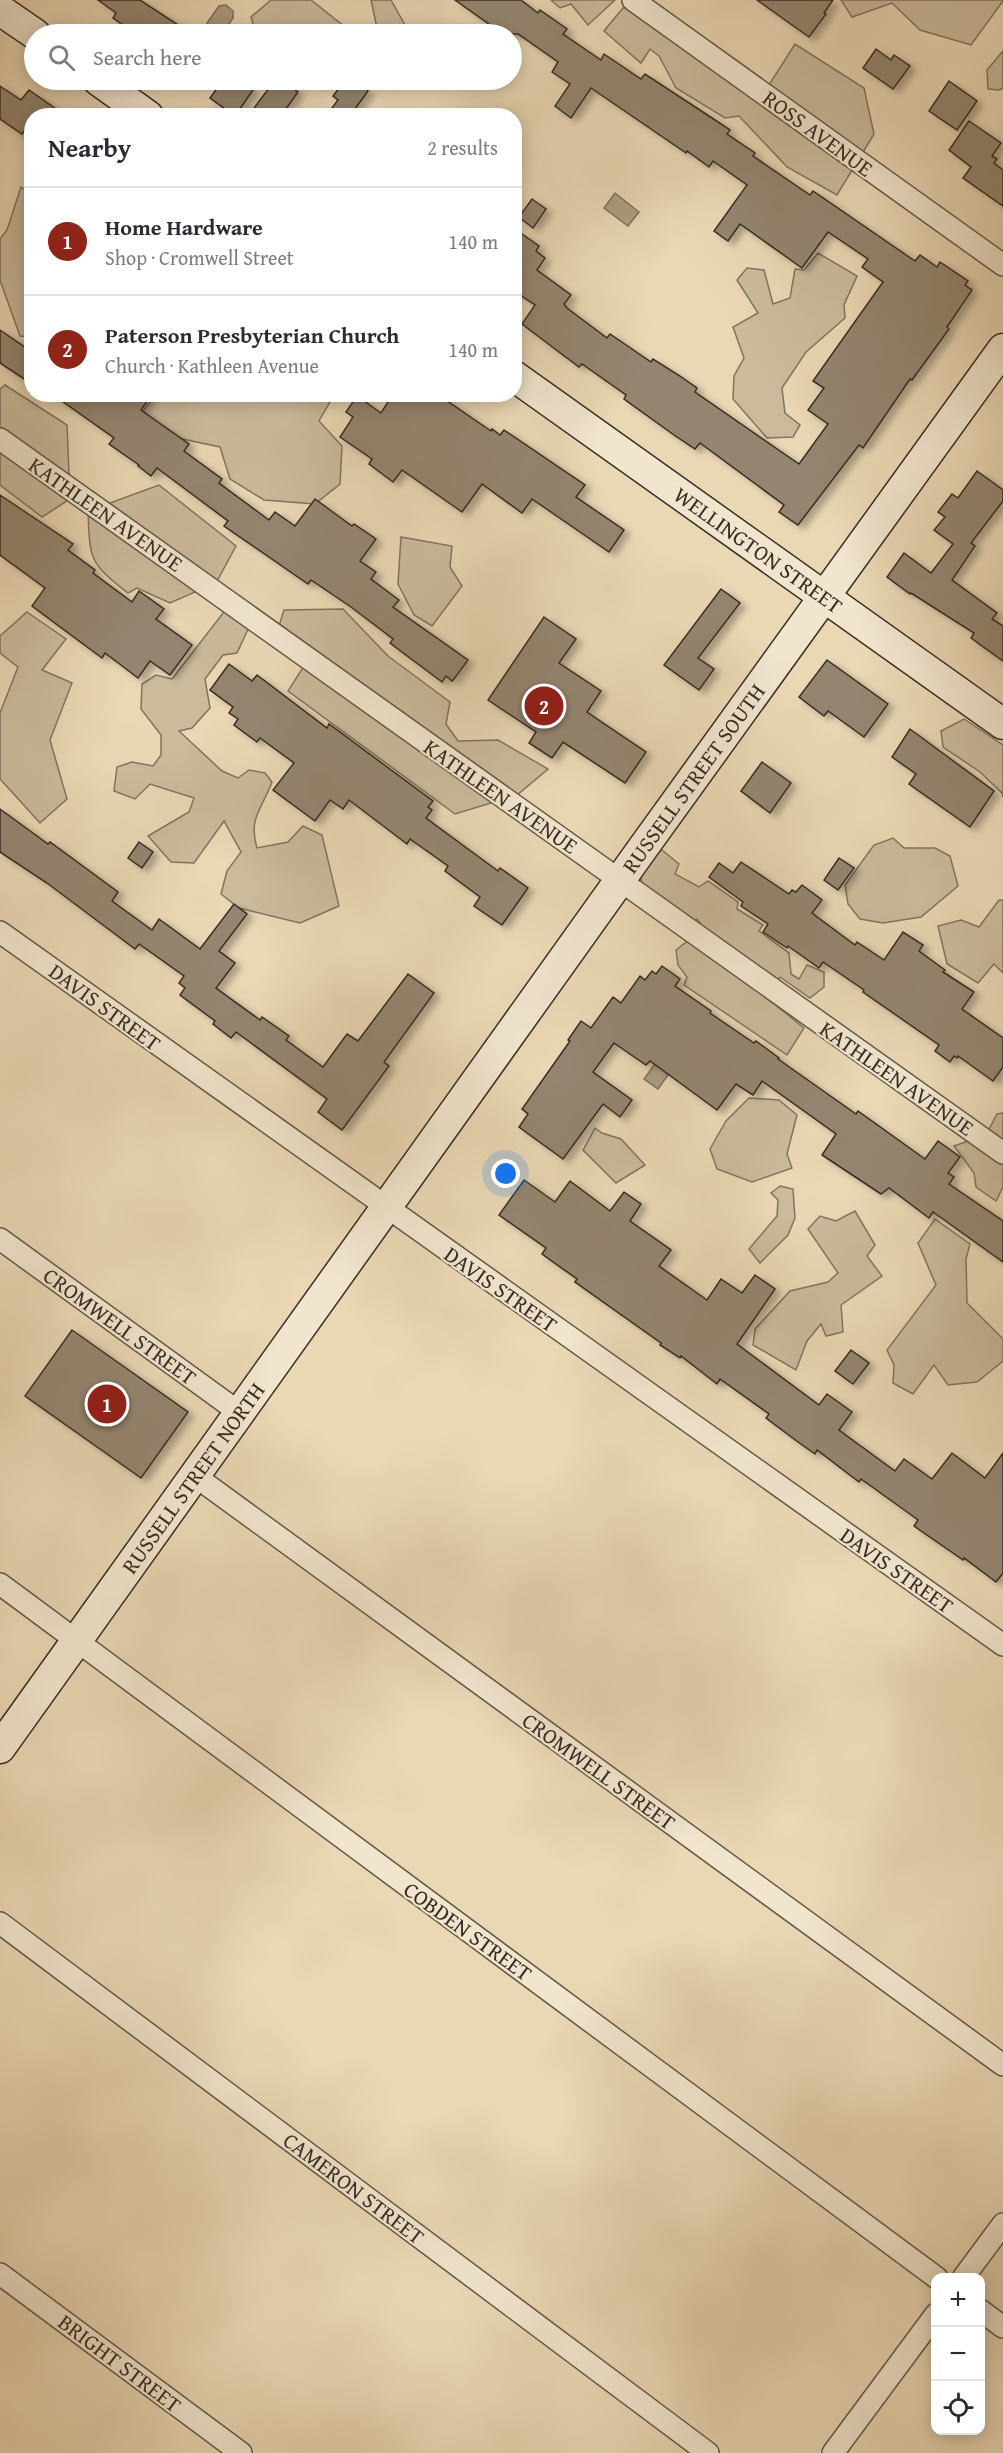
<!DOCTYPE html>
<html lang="en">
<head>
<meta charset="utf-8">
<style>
	body { margin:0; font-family:"Gentium Book Plus",serif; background:#f2f2f3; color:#2b2b33 }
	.controls { position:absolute; right:18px; bottom:18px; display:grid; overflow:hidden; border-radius:12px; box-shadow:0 3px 15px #0003 }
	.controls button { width:54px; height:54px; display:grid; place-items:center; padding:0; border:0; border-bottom:2px solid #e1e1e2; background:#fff; color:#2b2b33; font:30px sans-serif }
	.you { position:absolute; left:506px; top:1174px; width:21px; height:21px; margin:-15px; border:4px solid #fff; border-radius:50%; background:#1a73e8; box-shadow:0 0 0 9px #1a73e833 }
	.badge { display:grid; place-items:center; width:39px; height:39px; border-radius:50%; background:#8f2418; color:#fff; font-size:20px; font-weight:700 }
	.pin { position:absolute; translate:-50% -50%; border:3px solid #fff; box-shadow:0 2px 6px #0006 }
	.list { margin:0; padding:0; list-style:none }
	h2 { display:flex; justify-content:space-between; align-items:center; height:78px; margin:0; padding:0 24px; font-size:26px }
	h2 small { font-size:20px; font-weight:400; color:#7c7c81 }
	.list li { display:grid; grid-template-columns:39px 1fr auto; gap:18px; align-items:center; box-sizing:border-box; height:108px; padding:0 24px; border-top:2px solid #e1e1e2 }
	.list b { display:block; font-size:22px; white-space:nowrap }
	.list p { margin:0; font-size:20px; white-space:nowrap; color:#7c7c81 }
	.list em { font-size:20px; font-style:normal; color:#7c7c81 }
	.icon { flex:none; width:33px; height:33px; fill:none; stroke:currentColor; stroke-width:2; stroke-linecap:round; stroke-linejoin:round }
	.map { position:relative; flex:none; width:1003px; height:2453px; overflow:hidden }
	.search { position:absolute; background:#fff; box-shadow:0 3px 15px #0003; left:24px; top:24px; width:498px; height:66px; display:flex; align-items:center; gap:15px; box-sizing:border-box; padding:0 21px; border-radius:33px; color:#7c7c81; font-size:22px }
	.panel { position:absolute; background:#fff; box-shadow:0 3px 15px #0003; left:24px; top:108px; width:498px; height:294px; border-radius:24px }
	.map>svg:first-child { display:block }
</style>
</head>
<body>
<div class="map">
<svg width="1003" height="2453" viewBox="0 0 1003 2453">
	<defs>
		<filter id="shadow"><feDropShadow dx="6" dy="4" stdDeviation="3" flood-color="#0004"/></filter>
	</defs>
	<rect width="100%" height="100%" fill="#ead7b4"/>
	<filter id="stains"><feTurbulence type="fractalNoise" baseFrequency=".00333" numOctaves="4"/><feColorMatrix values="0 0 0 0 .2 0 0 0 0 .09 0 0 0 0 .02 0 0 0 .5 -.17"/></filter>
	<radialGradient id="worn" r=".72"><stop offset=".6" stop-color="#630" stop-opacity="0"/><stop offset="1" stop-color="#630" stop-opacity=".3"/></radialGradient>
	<g fill="#cbba9c" stroke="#807460" stroke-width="1.5">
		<polygon points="271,0 311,0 354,34 256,34 251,17"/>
		<polygon points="371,0 391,0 405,25 396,34 361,34 377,28"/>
		<polygon points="551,0 615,0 588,25 571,4 560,8"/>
		<polygon points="841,0 1003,0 1003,1 971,45 920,30 892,3 852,17"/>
		<polygon points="648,6 769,85 795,44 864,88 874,134 837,195 787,167 739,116 725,118 676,88 659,56 650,49 641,63 604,31 623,8"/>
		<polygon points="1003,51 1003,88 999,90 988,89 987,70"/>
		<polygon points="21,187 31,194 31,337 20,336 0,280 0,239 7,230"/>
		<polygon points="818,253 857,276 844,305 845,318 806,352 782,388 785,413 800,425 793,437 767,438 733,399 734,376 744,358 733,327 758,313 737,280 747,268 764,270 773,304 790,298 795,269 804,270"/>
		<polygon points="5,385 67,425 70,499 42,517 0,485 0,389"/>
		<polygon points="155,395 334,395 319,421 342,446 340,484 315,504 264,500 230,479 220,447 168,436 143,411"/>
		<path d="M159,485l77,61 -20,37 -46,20 -33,-15 -9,5c-40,-31 -38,-34 -40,-82z"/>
		<polygon points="401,537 452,546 450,567 462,586 432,626 414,615 398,584"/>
		<path d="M227,608l23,17 -13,28 -14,2 -18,24 5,29 -18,20 -13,3 43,40 16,7 11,-8 16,3 7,9c-10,27 -24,36 -15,66l31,-6 15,-16 19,9 17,71 -39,17 -61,-15 -18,-14 6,-23 14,-19 -17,-31 -30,42 -23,-1 -23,-26 41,-24 5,-14 -44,-14 -15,15 -21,-8 3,-24 15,-5 21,4 8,-11v-20l-20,-26 1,-25 14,-9 16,4z"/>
		<polygon points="343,609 388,656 450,702 446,724 458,741 498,740 548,769 517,795 455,814 288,691 304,666 278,629 284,610"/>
		<polygon points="27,612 66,639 42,670 72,683 50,740 67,799 40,823 0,779 0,713 18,667 0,653 0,636"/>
		<polygon points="964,719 1003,745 1003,797 1002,793 980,772 943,747 941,731"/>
		<polygon points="893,838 904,848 935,848 950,856 958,886 921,917 883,923 860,919 848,904 845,885 874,845"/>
		<polygon points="657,846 679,864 675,874 699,887 708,881 738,902 737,909 763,925 759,931 789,953 791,974 799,979 807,965 824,972 824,987 810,998 780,977 767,998 804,1028 787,1055 684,985 687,977 678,965 676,950 704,928 697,919 679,934 653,915 638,870"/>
		<polygon points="999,900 1003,900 1003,973 994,964 978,983 947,964 938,926 961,920 979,927"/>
		<polygon points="749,1098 779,1100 797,1115 787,1154 792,1168 752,1182 717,1169 710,1149 726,1121"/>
		<polygon points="1003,1113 1003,1187 996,1201 976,1187 974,1173 954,1146 986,1135 997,1114"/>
		<polygon points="595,1128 602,1133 621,1139 645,1165 616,1183 583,1150"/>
		<polygon points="780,1186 793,1189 795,1218 788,1235 760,1263 749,1249 777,1216 778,1200 771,1193"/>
		<polygon points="855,1211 875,1245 867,1256 882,1276 841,1305 843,1332 826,1336 821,1324 807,1341 796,1370 753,1345 755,1329 790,1291 828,1282 838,1273 808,1229 820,1216 836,1221"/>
		<polygon points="935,1219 970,1244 966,1259 967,1303 1003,1339 1003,1361 977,1382 948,1385 934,1365 913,1394 893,1383 894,1365 887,1350 936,1285 918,1243"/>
	</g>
	<g fill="#ad9d83" stroke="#7d705d" stroke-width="1.5">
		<polygon points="226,5 233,11 233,18 222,34 211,34 207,23 219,6"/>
		<polygon points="615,193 639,212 628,226 604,208"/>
		<polygon points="662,1054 676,1064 658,1089 644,1079"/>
	</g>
	<g fill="#94856f" stroke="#362d24" stroke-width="1.5" filter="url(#shadow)">
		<polygon points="98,0 140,0 192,34 143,34 129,25 127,28 113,18 116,13"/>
		<polygon points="455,0 521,0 538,13 540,10 567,29 563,34 601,60 604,54 641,79 645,74 712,118 730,130 727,134 755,153 753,156 810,195 813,191 915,261 920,255 937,267 940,262 968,281 965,285 972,290 947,327 949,329 912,380 910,379 863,448 859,445 798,525 779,512 784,505 700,443 695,449 674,435 624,399 626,395 582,364 579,367 522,324 535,305 514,291 514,245 522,234 539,246 536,251 545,258 537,270 571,295 564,304 567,308 607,338 610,334 651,362 653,359 680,376 697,388 695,392 799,464 828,424 808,410 824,388 813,381 883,282 862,267 868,259 828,232 802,268 740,224 728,241 714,231 747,185 713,161 709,167 687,151 686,153 591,88 571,118 555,106 570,84 552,72 558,62 518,34 503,34"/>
		<polygon points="757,0 833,0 824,13 826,14 809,37"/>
		<polygon points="876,49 891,60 894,55 910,66 893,89 863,68"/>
		<polygon points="223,80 238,80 253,90 235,116 210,98"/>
		<polygon points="275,80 281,80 298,92 281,116 265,116 254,108"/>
		<polygon points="345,80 352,80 368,91 350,116 326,116 338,100 333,96"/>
		<polygon points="949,81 977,101 957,130 929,111"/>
		<polygon points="0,86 21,100 29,90 66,116 32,116 32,121 22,134 0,119"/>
		<polygon points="969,121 1001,143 992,156 997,159 994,163 1003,170 1003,206 963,178 971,167 949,150"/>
		<polygon points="532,199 546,209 533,228 519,217"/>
		<polygon points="0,330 32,352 32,384 0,363"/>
		<polygon points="52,394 152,394 141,410 189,444 184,451 222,479 219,483 269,520 275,512 295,526 315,499 352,526 354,524 376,539 360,561 376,572 371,579 399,600 393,607 468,660 454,679 452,681 446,676 442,682 390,643 393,639 351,607 311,580 308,584 224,526 228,521 157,468 151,476 138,466 139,465 109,444 114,438"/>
		<polygon points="393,394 437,394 491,431 492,429 500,435 504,430 585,485 576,497 624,530 609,552 532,499 522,513 482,484 462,512 402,470 393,482 369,464 372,459 340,437 353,417 346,412 357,396 381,413"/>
		<polygon points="977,471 1003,490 1003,501 971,543 975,546 952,580 997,613 992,619 1003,626 1003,661 971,638 974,633 911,593 910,594 887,577 904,553 931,573 953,544 934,530 945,517 938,512 952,494 958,498"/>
		<polygon points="0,495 73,544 68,550 95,570 93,573 132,602 139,591 164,609 156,619 192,645 170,675 150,661 138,678 105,653 102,658 32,606 45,588 0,555"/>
		<polygon points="721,589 740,603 698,658 714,669 699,690 664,665"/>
		<polygon points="544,617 576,639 559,663 601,691 587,712 646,752 625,783 563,742 552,758 529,743 536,732 488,700"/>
		<polygon points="827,660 888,704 864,737 828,711 824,716 799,697"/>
		<polygon points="229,664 252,681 257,675 327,728 329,724 433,801 428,807 432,810 426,818 498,871 500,868 528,888 502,925 474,906 480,897 445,871 448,866 410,839 407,844 349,800 343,809 330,800 315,821 273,790 294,763 260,738 257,742 234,725 238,719 229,713 233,707 210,690"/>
		<polygon points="910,729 994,791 970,827 909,784 916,774 892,757"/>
		<polygon points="762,762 791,783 770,813 741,791"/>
		<polygon points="0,809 48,844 50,842 118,892 112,901 152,930 159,919 200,949 234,904 247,914 219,951 235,963 216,988 260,1020 262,1017 289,1036 286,1040 323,1067 347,1034 358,1041 408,974 434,993 384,1062 389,1066 342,1130 318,1112 327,1099 236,1032 231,1038 213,1024 215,1021 180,995 185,988 179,983 184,976 139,944 135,949 47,883 0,852"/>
		<polygon points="139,842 153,852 142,868 128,858"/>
		<polygon points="839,858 854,868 838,890 824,880"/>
		<polygon points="741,862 789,894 792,890 796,892 802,885 822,900 812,913 855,945 857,942 884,960 903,932 923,945 919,951 945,970 943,972 974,992 962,1009 1003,1038 1003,1067 993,1081 958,1056 957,1058 954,1056 950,1062 935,1051 939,1045 863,992 864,990 823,962 819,968 788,946 787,948 763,932 768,924 741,906 743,902 709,877 719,863 733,873"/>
		<polygon points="662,966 680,979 675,986 711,1011 710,1013 754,1043 756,1041 779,1058 778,1059 856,1114 858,1111 925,1159 938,1141 960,1157 948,1173 954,1177 949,1184 1003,1221 1003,1262 933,1212 929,1218 889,1188 881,1194 822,1155 836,1134 762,1081 753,1095 736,1084 717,1110 650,1061 646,1065 614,1043 593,1072 632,1100 620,1117 603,1104 563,1159 519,1127 528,1114 522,1109 570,1041 568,1040 581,1021 591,1028 613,997 621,1003 640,976 645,980 652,971 656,974"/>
		<polygon points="524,1180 555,1202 570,1181 610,1211 624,1192 641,1204 630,1221 671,1250 659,1266 707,1300 721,1279 742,1293 755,1275 775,1289 737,1344 819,1405 827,1394 852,1412 839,1430 895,1471 904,1459 932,1479 952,1453 985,1478 1003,1453 1003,1573 996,1582 964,1558 963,1560 914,1526 918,1520 914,1517 861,1479 859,1482 817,1450 815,1454 798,1442 766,1418 769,1414 720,1379 717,1384 681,1356 680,1358 660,1345 661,1343 575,1282 577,1279 542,1254 546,1248 499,1215"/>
		<polygon points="72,1330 188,1412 141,1478 25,1396"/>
		<polygon points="851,1350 869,1363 853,1384 835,1371"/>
	</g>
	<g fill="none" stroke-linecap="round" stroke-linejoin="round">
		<defs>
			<g id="street">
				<polyline points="633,0 1003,265"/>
				<polyline points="0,439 1003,1153"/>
				<polyline points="0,932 1003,1645"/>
				<polyline points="0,1239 240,1413"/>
				<polyline points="195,1476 1003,2065"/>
				<polyline points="0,1584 937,2278"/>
				<polyline points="0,1923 708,2453"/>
				<polyline points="0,2274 241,2453"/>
				<polyline points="963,2278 1003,2224"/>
				<polyline points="980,2310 1003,2327"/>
				<polyline points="833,2453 936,2314"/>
			</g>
			<g id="secondary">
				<polyline points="0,10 35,34"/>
				<polyline points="98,80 148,116"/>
				<path id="s1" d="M514,376l489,348"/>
				<path id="s2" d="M0,1748l640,-896 363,-503"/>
			</g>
		</defs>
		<use href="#street" stroke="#635848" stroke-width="24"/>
		<use href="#secondary" stroke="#362d24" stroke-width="33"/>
		<use href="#street" stroke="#f1e5ce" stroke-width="21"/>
		<use href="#secondary" stroke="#f1e5ce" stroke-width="30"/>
	</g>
	<g text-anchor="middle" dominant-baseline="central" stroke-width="4.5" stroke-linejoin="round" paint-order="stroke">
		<g font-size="22" fill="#362d24" stroke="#f1e5ce">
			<text transform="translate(818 133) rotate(36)">ROSS AVENUE</text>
			<text transform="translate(106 514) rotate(35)">KATHLEEN AVENUE</text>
			<text stroke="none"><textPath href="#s1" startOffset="300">WELLINGTON STREET</textPath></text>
			<text stroke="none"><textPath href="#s2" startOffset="1192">RUSSELL STREET SOUTH</textPath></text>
			<text transform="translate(501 796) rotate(35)">KATHLEEN AVENUE</text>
			<text transform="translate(105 1007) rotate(36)">DAVIS STREET</text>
			<text transform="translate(897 1078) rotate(35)">KATHLEEN AVENUE</text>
			<text transform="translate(501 1289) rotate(35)">DAVIS STREET</text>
			<text transform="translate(120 1326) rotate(36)">CROMWELL STREET</text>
			<text stroke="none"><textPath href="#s2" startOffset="332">RUSSELL STREET NORTH</textPath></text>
			<text transform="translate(897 1570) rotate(35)">DAVIS STREET</text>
			<text transform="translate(599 1771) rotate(36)">CROMWELL STREET</text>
			<text transform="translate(468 1931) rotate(36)">COBDEN STREET</text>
			<text transform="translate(354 2188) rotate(37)">CAMERON STREET</text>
			<text transform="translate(120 2363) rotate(37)">BRIGHT STREET</text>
		</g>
	</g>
	<rect width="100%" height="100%" filter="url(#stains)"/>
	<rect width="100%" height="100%" fill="url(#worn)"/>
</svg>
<div class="controls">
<button>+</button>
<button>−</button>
<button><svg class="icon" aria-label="locate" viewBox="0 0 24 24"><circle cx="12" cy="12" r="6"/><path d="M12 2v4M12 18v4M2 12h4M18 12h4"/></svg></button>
</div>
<div class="you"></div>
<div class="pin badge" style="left:107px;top:1404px">1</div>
<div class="pin badge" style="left:544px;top:706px">2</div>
<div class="search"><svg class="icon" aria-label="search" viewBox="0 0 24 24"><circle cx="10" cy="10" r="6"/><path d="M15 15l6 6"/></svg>Search here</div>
<section class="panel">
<h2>Nearby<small>2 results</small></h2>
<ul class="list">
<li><span class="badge">1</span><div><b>Home Hardware</b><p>Shop · Cromwell Street</p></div><em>140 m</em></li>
<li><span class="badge">2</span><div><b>Paterson Presbyterian Church</b><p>Church · Kathleen Avenue</p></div><em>140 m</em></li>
</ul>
</section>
</div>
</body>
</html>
